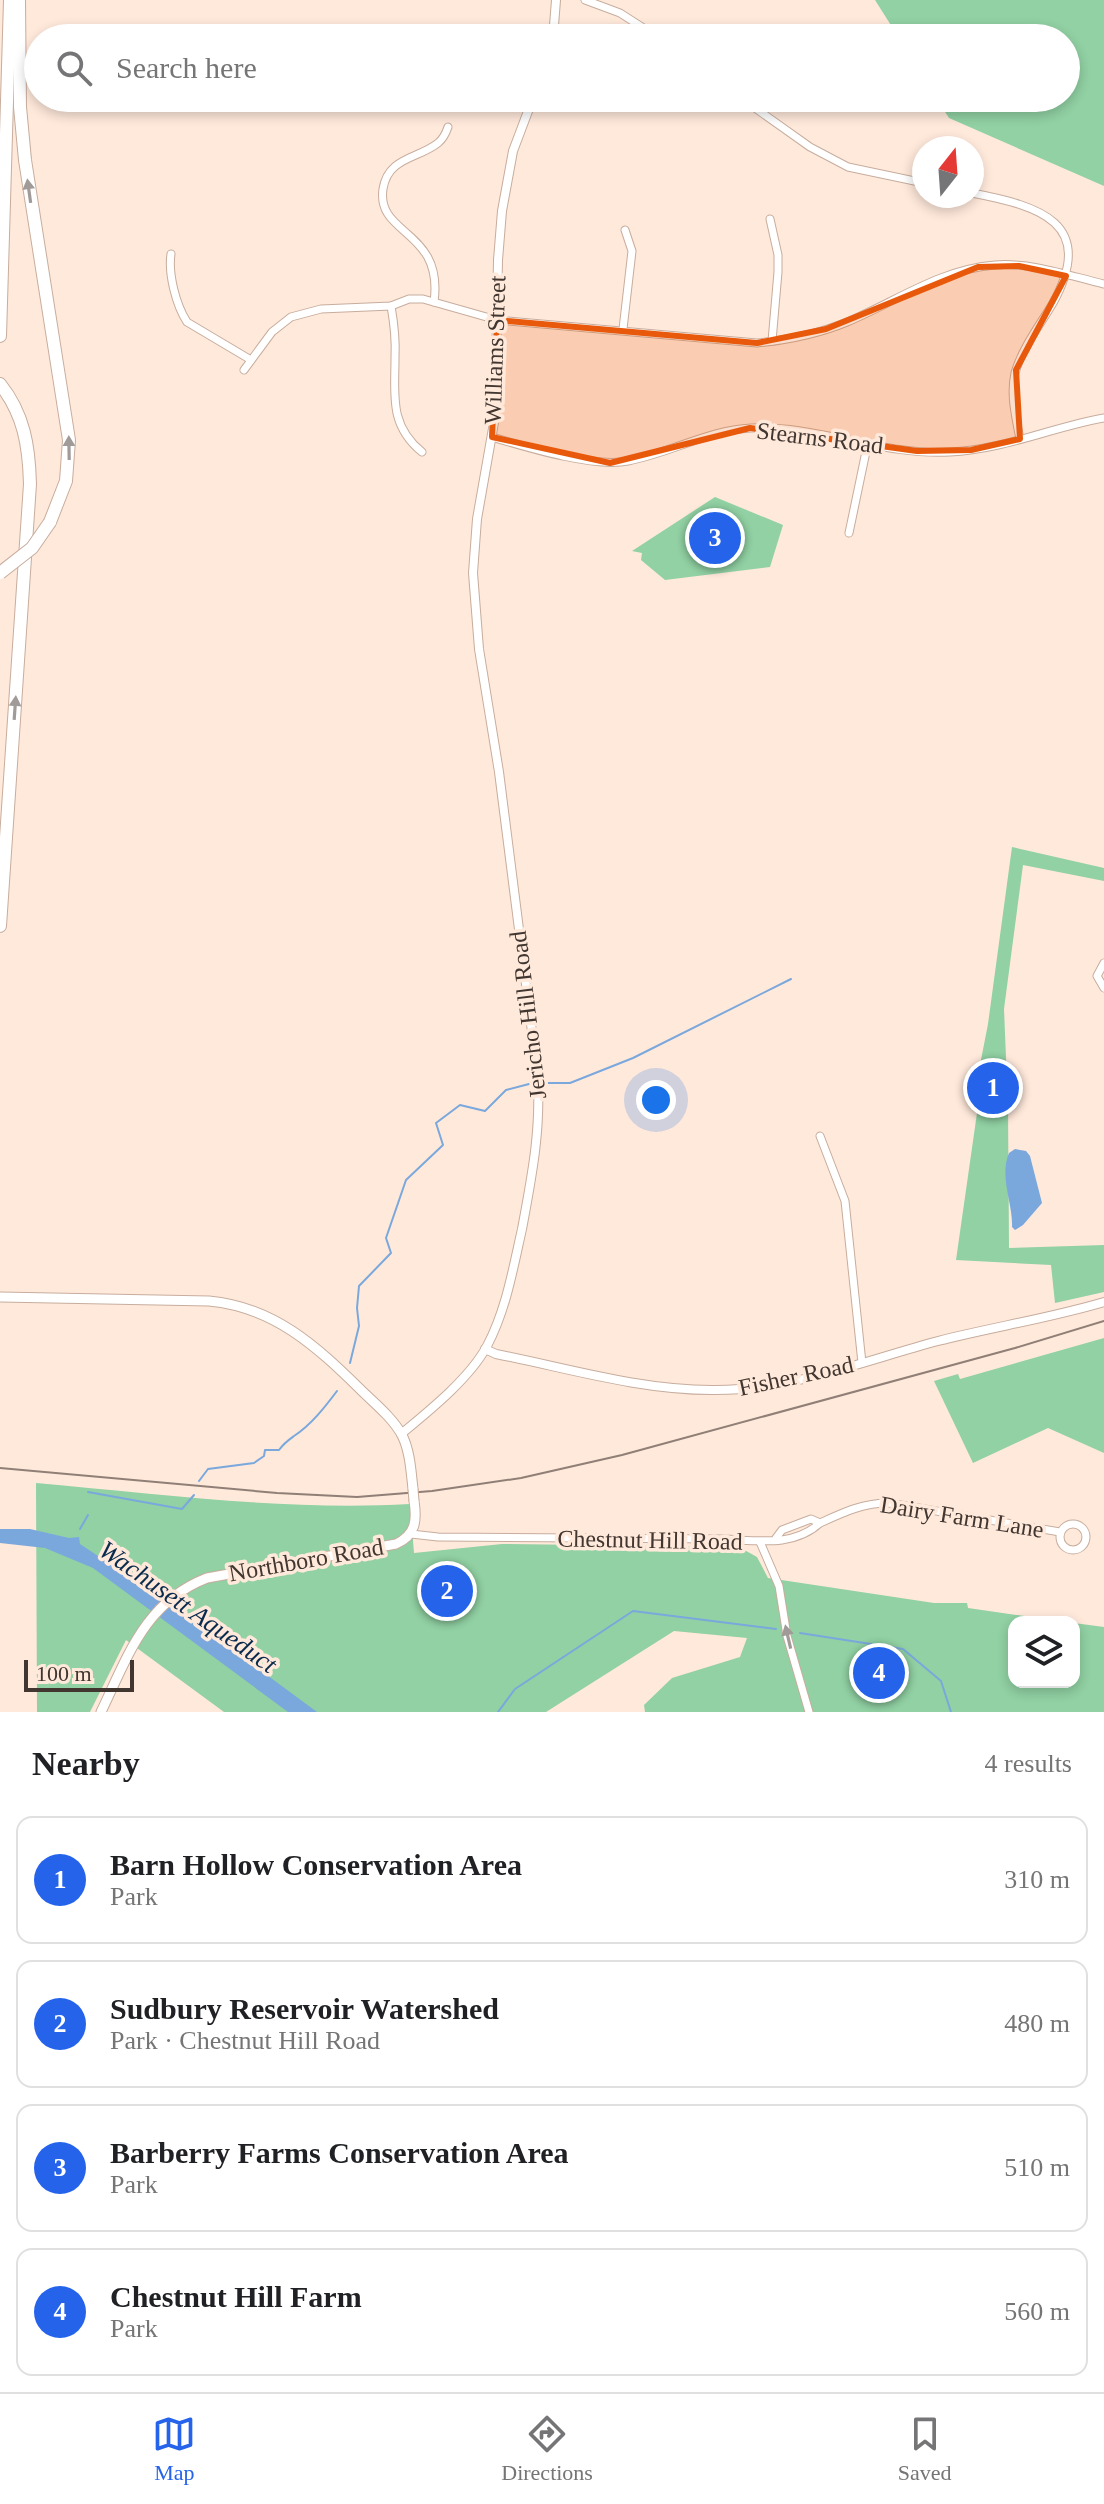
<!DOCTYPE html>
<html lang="en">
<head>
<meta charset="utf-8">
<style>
	body { margin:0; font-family:"Times New Roman",serif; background:#f2f2f2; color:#202124 }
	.controls { position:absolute; right:24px; bottom:24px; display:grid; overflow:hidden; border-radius:16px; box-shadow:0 4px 12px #0003 }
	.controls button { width:72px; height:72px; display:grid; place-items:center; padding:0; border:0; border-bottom:2px solid #e0e0e0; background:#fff; color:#202124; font:40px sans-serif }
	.compass { position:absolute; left:912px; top:136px; width:72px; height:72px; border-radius:50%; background:#fff; box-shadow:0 4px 12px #0003; rotate:17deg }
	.scale { position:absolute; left:24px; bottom:20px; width:110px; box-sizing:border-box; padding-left:8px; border:4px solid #413630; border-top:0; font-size:22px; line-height:28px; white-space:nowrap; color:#413630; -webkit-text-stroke:6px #ffe9db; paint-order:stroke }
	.you { position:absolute; left:656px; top:1100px; width:28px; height:28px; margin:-20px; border:6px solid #fff; border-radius:50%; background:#1a73e8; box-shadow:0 0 0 12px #1a73e833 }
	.badge { display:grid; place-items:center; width:52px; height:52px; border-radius:50%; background:#2563eb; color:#fff; font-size:26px; font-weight:700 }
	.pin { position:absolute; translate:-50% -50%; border:4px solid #fff; box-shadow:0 2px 8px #0006 }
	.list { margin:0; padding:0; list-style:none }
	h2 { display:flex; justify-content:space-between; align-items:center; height:104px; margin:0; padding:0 32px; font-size:34px }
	h2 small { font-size:26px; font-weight:400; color:#757577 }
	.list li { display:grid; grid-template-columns:52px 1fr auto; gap:24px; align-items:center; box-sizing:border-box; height:128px; margin:0 16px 16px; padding:0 16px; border:2px solid #e0e0e0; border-radius:16px }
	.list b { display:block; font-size:30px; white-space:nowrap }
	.list p { margin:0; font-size:26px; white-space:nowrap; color:#757577 }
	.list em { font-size:26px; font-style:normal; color:#757577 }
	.icon { flex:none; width:44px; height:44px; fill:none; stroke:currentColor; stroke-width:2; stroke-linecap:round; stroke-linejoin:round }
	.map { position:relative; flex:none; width:1104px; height:1712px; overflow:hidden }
	.search { position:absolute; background:#fff; box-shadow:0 4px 12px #0003; left:24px; right:24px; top:24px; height:88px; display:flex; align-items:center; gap:20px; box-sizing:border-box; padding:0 28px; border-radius:44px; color:#757577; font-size:30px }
	.sheet { height:680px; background:#fff }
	nav { display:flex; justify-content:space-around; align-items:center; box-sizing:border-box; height:112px; border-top:2px solid #e0e0e0; background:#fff; font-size:22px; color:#757577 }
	nav a { display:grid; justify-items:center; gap:4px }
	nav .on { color:#2563eb }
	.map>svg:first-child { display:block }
</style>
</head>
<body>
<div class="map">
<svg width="1104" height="1712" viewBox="0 0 1104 1712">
	<rect width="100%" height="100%" fill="#ffe9db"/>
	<g fill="#91d1a3">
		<polygon points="875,0 1104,0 1104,186 949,118 936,98 1066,98 1066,38 899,38"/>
		<polygon points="715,497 783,525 770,567 665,580 641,560 642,553 632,551"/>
		<polygon points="1012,847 1104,868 1104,881 1023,865 1004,1009 1008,1106 1009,1248 1104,1245 1104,1292 1055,1303 1051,1265 956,1260 977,1113 979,1070 988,1024"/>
		<polygon points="1104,1338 1104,1453 1048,1428 973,1463 934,1381 958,1374 960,1379"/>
		<path d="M36,1483c125,11 249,28 374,21l4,49 88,-9 237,3 18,10 11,21 166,25h33l1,5 98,14h-52v60h60v-59l30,4v85h-459l-1,-7 28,-27 68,-21 7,-19 -73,-7 -128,81h-322l-98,-72 -36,72h-53z"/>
	</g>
	<g fill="#7aa8dd">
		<path d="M1015,1149l11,2 4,5 12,47 -19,22 -8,5 -3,-3c1,-24 -13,-50 -3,-74z"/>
		<polygon points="0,1529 30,1529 69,1538 79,1537 80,1544 176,1608 317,1712 288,1712 93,1568 45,1548 0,1543"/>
	</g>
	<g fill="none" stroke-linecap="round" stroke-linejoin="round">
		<g stroke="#7aa8dd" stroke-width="2">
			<polyline points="543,1083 570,1083 633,1058 791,979"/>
			<polyline points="350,1363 359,1326 357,1308 359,1286 391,1253 386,1238 406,1180 443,1145 436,1123 460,1105 485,1111 506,1090 529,1084"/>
			<path d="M199,1481l9,-12 46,-6 10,-7 1,-6h14c5,-7 8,-9 15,-14 17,-11 31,-29 43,-45"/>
			<polyline points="88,1492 182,1509 194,1495"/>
			<polyline points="80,1529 88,1515"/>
			<polyline points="800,1633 903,1649 941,1681 951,1712"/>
			<polyline points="498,1712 515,1689 633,1611 776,1629"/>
		</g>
		<defs>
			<g id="minor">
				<polyline points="585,0 620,13 659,38"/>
				<polyline points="741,98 810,147 848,167 924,183"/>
				<path d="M972,193c68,13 125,30 81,110 -13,22 -31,45 -38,70 -5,22 1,45 5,66"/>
				<polyline points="770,219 778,255 778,272 772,341"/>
				<path d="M171,254c-3,20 5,51 16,68l64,38"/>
				<path d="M434,302c10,-73 -58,-66 -51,-113 5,-32 35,-30 55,-46 5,-4 8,-10 10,-16"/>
				<path d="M391,306c3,17 5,34 4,52 0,37 -6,67 27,94"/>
				<polyline points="623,329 632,251 625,230"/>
				<path d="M244,370l28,-38 19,-15 30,-8 70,-3 18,-7h14l74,21 260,23c31,-3 61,-9 90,-21 48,-20 94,-53 148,-57 36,-3 75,11 109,19"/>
				<path d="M492,437c34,10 102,31 136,24 42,-8 81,-31 123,-33 67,-3 132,28 199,24 52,-2 103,-25 154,-34"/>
				<polyline points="849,533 868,442"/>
				<polyline points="1104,963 1097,976 1104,988"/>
				<polyline points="820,1136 845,1201 862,1363"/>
				<path d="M820,1523c24,-11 43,-20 69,-20l171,29"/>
				<circle cx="1073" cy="1537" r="13"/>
				<path d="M411,1534l27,3 284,2c33,1 71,9 98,-16l-9,-4 -29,11 -6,8"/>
				<polyline points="760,1542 779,1586 787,1636 809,1712"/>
			</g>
			<g id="tertiary">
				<polyline points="553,38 556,0"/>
				<path d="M485,1349l11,5c71,14 143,36 216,36 78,1 151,-29 226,-49 55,-14 112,-23 166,-39"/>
				<path d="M401,1434c28,-23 69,-56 86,-88 19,-36 26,-77 35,-117 10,-53 20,-104 15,-158l-38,-299 -20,-123 -6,-76 4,-54 18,-102 3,-157 4,-49 11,-60 20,-53"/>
			</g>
			<g id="secondary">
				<path d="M0,1297l209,4c65,6 107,45 151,88 14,14 32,28 42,46 8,16 9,36 11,54"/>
				<path d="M101,1712c27,-56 44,-110 106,-134l189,-34c20,-9 21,-24 18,-43"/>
			</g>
			<g id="motorway">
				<polyline points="19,0 20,107 25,160 69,440 66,481 50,522"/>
				<polyline points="0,336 10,0"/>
				<path d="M0,384c24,30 29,62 30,100l-30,442"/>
			</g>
		</defs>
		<use href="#minor" stroke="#c7ad9d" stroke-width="9"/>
		<use href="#tertiary" stroke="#c7ad9d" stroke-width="10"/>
		<use href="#secondary" stroke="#c7ad9d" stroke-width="11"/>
		<use href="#motorway" stroke="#c7ad9d" stroke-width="14"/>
		<use href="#minor" stroke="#fff" stroke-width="7"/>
		<use href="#tertiary" stroke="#fff" stroke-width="8"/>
		<use href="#secondary" stroke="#fff" stroke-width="9"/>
		<use href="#motorway" stroke="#fff" stroke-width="12"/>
		<polyline stroke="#8f7f76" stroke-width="2" points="0,1468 277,1493 357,1497 432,1491 521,1478 622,1455 1015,1348 1104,1321"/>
		<defs>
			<polyline id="secondary-bridge" points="413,1489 414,1501"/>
			<polyline id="motorway-bridge" points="0,573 32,548 50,522"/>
		</defs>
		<use href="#secondary-bridge" stroke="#c7ad9d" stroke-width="11" stroke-linecap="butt"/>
		<use href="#motorway-bridge" stroke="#c7ad9d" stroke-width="14" stroke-linecap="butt"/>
		<use href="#secondary-bridge" stroke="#fff" stroke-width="9"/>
		<use href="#motorway-bridge" stroke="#fff" stroke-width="12"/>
	</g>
	<defs><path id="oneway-solid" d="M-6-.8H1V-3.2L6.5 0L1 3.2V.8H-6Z" transform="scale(2)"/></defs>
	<g fill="#a09a98">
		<use href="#oneway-solid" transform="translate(29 191) rotate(-98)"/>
		<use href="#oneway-solid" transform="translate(69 448) rotate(-91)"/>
		<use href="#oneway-solid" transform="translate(15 708) rotate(-86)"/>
		<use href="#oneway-solid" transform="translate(788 1637) rotate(-103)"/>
	</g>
	<path fill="#e8590c" fill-opacity="0.2" stroke="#e8590c" stroke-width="6" stroke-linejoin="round" d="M1019,266l47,10 -50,94 4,69 -49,11 -54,1 -167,-23 -140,35 -118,-26 5,-117 260,23 69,-14 152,-62z"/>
	<g text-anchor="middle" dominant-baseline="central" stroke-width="7" stroke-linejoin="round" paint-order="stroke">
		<g font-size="24" fill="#413630" stroke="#ffe9db">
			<text transform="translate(495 350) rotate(-88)">Williams Street</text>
			<text transform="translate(820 438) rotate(7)">Stearns Road</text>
			<text transform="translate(528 1015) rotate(-97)">Jericho Hill Road</text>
			<text transform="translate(796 1376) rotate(-12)">Fisher Road</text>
			<text transform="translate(962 1517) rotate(9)">Dairy Farm Lane</text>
			<text transform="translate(650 1540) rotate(1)">Chestnut Hill Road</text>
			<text transform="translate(306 1560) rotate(-10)">Northboro Road</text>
		</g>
		<g font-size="26" font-style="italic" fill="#0a2b4d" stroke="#ffe9db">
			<text transform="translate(188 1607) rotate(35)">Wachusett Aqueduct</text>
		</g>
	</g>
</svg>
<div class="controls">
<button><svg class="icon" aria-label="layers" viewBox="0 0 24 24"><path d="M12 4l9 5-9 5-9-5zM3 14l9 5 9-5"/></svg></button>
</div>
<svg class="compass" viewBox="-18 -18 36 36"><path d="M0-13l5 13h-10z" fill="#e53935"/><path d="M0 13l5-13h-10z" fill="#757577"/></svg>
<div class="scale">100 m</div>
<div class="you"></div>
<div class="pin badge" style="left:993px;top:1088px">1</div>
<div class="pin badge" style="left:447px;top:1591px">2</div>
<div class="pin badge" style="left:715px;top:538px">3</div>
<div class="pin badge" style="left:879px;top:1673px">4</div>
<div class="search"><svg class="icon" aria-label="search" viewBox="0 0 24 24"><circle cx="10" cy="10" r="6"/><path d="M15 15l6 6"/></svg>Search here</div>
</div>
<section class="sheet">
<h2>Nearby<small>4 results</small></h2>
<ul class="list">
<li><span class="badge">1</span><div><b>Barn Hollow Conservation Area</b><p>Park</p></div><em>310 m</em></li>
<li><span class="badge">2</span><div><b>Sudbury Reservoir Watershed</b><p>Park · Chestnut Hill Road</p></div><em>480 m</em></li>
<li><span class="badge">3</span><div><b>Barberry Farms Conservation Area</b><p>Park</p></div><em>510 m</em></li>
<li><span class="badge">4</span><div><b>Chestnut Hill Farm</b><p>Park</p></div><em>560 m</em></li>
</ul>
</section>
<nav>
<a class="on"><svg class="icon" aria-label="map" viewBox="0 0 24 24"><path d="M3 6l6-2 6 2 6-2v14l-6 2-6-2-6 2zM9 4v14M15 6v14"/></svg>Map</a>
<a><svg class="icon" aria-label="directions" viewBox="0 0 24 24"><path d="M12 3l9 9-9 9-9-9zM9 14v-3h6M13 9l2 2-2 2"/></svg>Directions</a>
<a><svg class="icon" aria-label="saved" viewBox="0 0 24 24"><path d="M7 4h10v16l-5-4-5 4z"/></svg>Saved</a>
</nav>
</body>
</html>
